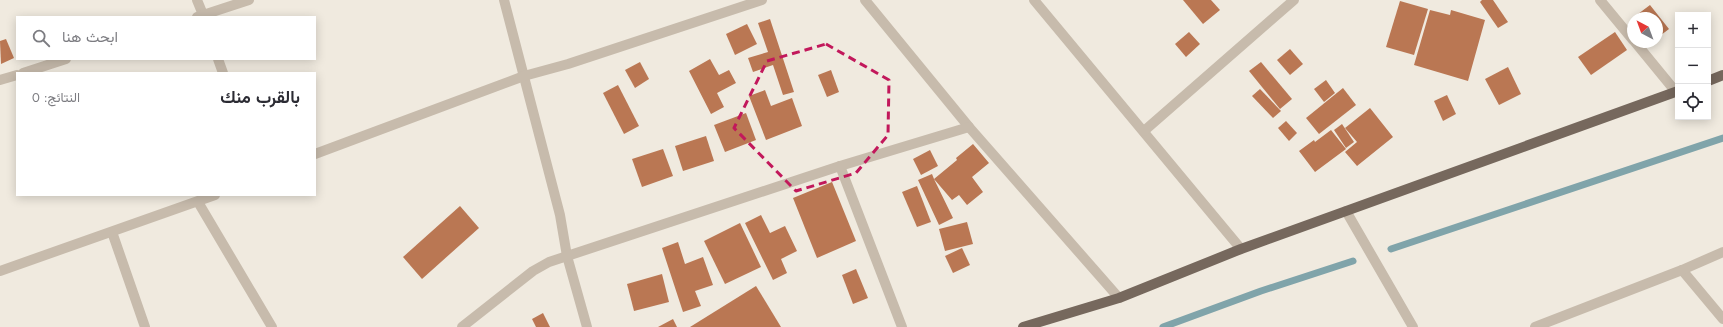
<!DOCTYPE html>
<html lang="ar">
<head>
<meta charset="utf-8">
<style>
	body { margin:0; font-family:Jost,Vazirmatn,sans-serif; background:#f2f2f3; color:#2b2b33; direction:rtl }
	.controls { position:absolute; right:12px; top:12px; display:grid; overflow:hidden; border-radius:0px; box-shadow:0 2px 10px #0003 }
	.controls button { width:36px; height:36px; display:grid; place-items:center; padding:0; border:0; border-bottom:1px solid #e1e1e2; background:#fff; color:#2b2b33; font:20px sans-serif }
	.compass { position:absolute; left:1627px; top:12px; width:36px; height:36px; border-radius:50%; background:#fff; box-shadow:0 2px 10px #0003; rotate:319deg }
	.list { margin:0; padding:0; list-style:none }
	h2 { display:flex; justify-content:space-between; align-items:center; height:52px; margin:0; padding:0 16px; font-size:17px }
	h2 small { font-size:13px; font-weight:400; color:#7c7c81 }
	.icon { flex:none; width:22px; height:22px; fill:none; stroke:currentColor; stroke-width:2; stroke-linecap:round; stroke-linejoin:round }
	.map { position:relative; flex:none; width:1723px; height:327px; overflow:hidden; direction:ltr }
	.search { position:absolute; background:#fff; box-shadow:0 2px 10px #0003; left:16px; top:16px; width:300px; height:44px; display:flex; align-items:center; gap:10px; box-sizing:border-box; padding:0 14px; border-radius:0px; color:#7c7c81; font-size:15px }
	.panel { position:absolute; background:#fff; box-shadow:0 2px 10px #0003; left:16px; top:72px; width:300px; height:124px; border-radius:0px; direction:rtl }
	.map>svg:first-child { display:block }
</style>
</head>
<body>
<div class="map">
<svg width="1723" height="327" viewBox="0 0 1723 327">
	<rect width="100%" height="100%" fill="#f0eadf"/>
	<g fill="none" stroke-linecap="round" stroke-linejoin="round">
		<g stroke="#80a4aa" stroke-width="7">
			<polyline points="1391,249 1723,138"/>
			<polyline points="1163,327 1261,291 1353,261"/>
		</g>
	</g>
	<g fill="#ba7753">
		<polygon points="1183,0 1211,0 1220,10 1203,24"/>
		<polygon points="1482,0 1493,0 1508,22 1498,28 1480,2"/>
		<polygon points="1400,1 1428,9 1414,55 1386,47"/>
		<polygon points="1650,5 1669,29 1657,38 1657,18 1641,18 1638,14"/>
		<polygon points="1430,10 1450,15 1451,10 1485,20 1468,81 1414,65"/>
		<polygon points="770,19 794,92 783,95 773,65 753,72 748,58 768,52 758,23"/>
		<polygon points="747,24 757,44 735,55 726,34"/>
		<polygon points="1189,32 1200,44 1186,57 1175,44"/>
		<polygon points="1615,32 1627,50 1591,75 1578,57"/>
		<polygon points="6,39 14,58 1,64 0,41"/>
		<polygon points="1290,49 1303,64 1290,75 1277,60"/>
		<polygon points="710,59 719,75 729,70 736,83 717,93 724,107 711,114 689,71"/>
		<polygon points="640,62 649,79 635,88 625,70"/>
		<polygon points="1261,62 1292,99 1280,109 1249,71"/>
		<polygon points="1508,67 1521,94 1499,105 1485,79"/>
		<polygon points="831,70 839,92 827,97 818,75"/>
		<polygon points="1326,80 1335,93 1324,102 1314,89"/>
		<polygon points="618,85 639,126 624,134 603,93"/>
		<polygon points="1343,88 1356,105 1319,134 1306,118"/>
		<polygon points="1260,89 1281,111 1273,118 1252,96"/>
		<polygon points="765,90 771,106 792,98 802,126 766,140 749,96"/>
		<polygon points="1447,95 1456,114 1443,121 1434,101"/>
		<polygon points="1370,108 1393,137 1357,166 1345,152 1357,142 1345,128"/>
		<polygon points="746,113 756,140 725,152 714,125"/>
		<polygon points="1286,121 1297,133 1289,141 1278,128"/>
		<polygon points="1342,124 1354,142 1346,148 1334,130"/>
		<polygon points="1331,130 1346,149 1315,172 1299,151 1314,140 1315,142"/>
		<polygon points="706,136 714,161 683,171 675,146"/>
		<polygon points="973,144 989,163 972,177 983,192 967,205 959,195 952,200 934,179 953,218 939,225 918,180 932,174 934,179 957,160 956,158"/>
		<polygon points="663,149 673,176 642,187 632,159"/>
		<polygon points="930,150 938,166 921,175 913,159"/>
		<polygon points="832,182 856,241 817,258 793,198"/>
		<polygon points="917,186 931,222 917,227 902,192"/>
		<polygon points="460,206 479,228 422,279 403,257"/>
		<polygon points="761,215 770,233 785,226 797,251 781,259 787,273 773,280 745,223"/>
		<polygon points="967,222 973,244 945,251 939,229"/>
		<polygon points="740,223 761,267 725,284 704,241"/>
		<polygon points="678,242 685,264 703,257 713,285 695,291 701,306 683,312 662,248"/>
		<polygon points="962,248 970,265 953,273 945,256"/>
		<polygon points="856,269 868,298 853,304 842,275"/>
		<polygon points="662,274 669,302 634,311 627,284"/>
		<polygon points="756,286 781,327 690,327"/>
		<polygon points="543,313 550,327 536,327 532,319"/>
		<polygon points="673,319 677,327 658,327"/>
	</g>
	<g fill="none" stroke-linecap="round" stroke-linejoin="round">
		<g stroke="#c7bbac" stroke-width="10">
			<polyline points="197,0 204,17"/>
			<polyline points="504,0 560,215 567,256 587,327"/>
			<polyline points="865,0 969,127 1119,298"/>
			<polyline points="1034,0 1241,249"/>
			<polyline points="1600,0 1633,40"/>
			<polyline points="197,17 249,0"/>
			<polyline points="1635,42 1676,92"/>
			<polyline points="218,59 223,73"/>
			<polyline points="23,73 66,59"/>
			<polyline points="0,80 17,75"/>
			<polyline points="1144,131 1294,0"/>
			<polyline points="315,154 524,76 568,64 762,0"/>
			<polyline points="840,166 902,327"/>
			<polyline points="198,202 272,327"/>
			<polyline points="1346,211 1413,327"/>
			<polyline points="112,232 145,327"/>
			<polyline points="1682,270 1723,319"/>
			<polyline points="0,271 215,195"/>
			<polyline points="462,327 533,271 549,262 840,166 969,127"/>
			<polyline points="1535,327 1682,270 1723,252"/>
		</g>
		<g stroke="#76685d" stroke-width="10">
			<polyline points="1708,81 1723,75"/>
			<polyline points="1023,327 1119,298 1241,249 1678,91"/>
		</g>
	</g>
	<path fill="none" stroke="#c2185b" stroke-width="3" stroke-dasharray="8 5" stroke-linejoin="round" d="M826,44l63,36 -1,55 -32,38 -60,18 -62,-63 33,-67z"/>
</svg>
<div class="controls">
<button>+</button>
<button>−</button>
<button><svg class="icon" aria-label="locate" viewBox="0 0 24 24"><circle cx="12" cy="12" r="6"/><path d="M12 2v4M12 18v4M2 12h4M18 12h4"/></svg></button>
</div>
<svg class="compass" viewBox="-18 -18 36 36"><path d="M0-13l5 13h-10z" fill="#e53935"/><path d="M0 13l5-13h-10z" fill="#7c7c81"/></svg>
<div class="search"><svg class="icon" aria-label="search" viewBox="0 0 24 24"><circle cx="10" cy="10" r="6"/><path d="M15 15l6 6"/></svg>ابحث هنا</div>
<section class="panel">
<h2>بالقرب منك<small>النتائج: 0</small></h2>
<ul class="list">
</ul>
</section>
</div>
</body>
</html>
